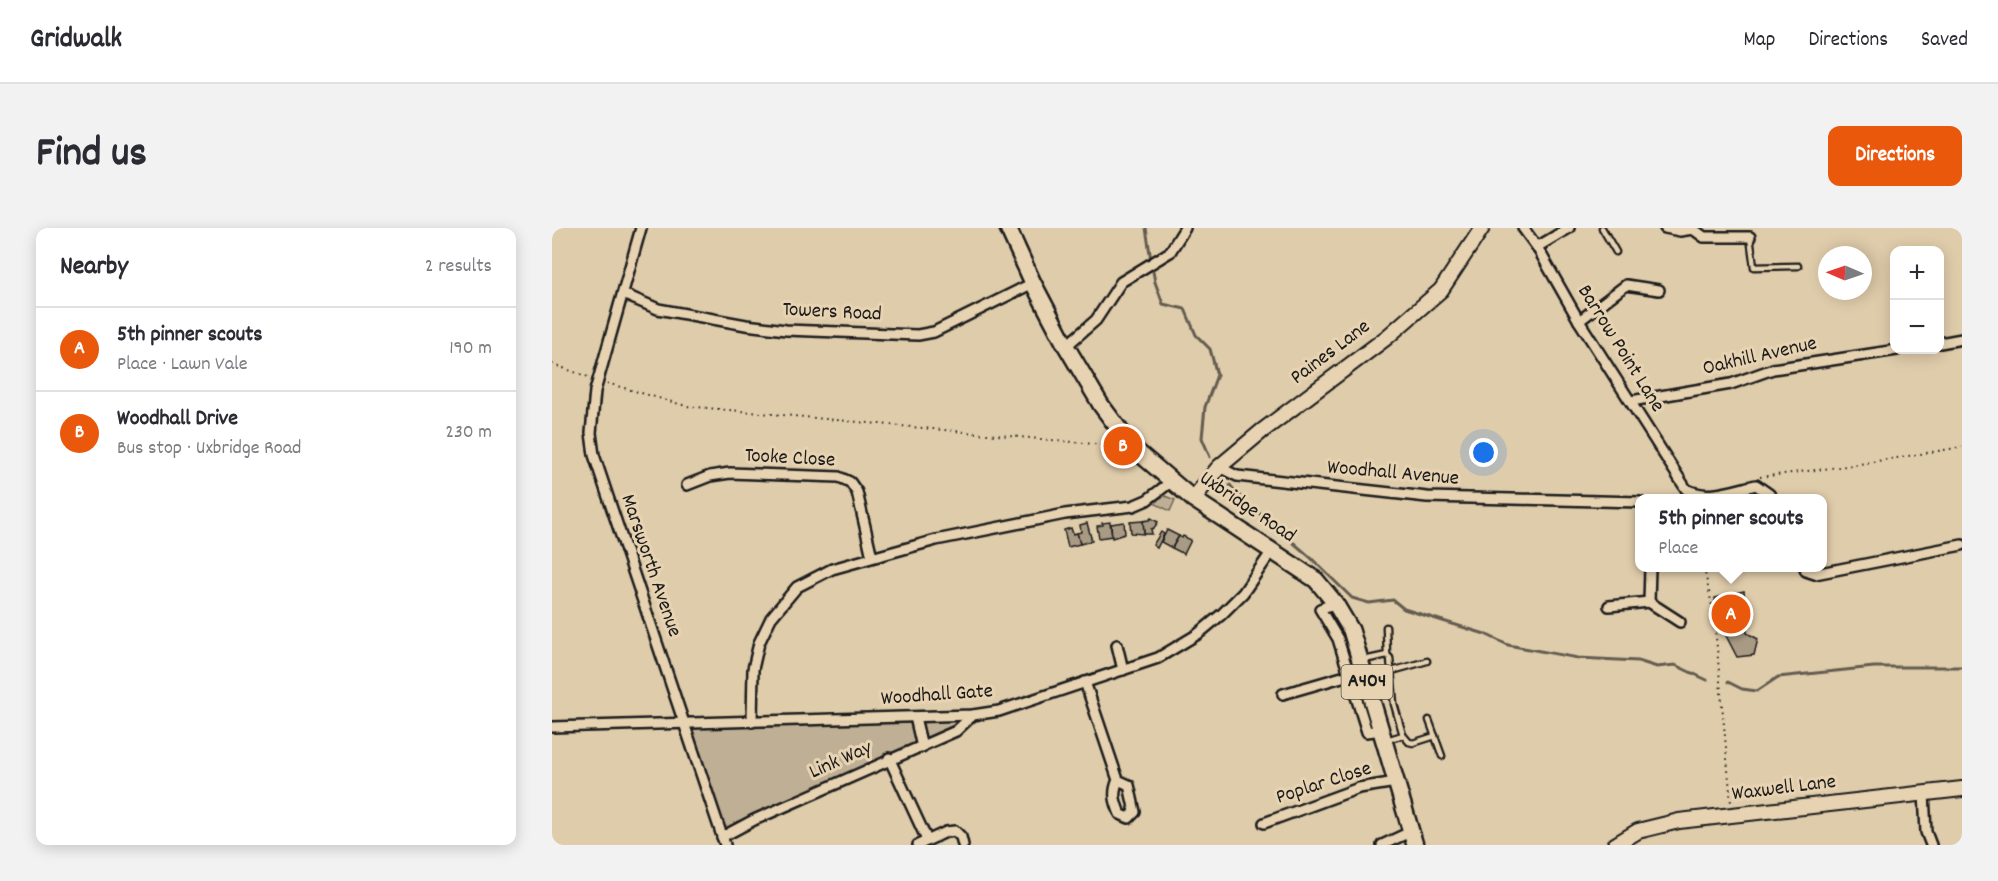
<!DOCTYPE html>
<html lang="en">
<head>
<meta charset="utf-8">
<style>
	body { margin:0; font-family:Dekko,sans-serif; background:#f2f2f3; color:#2b2b33 }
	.controls { position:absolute; right:18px; top:18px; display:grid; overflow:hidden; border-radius:12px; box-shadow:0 3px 15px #0003 }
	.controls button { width:54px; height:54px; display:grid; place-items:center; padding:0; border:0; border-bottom:2px solid #e1e1e2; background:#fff; color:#2b2b33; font:30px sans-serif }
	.compass { position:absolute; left:1266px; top:18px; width:54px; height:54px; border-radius:50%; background:#fff; box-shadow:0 3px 15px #0003; rotate:272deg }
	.you { position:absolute; left:932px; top:225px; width:21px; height:21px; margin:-15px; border:4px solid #fff; border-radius:50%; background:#1a73e8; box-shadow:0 0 0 9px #1a73e833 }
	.badge { display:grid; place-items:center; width:39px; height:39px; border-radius:50%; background:#ea580c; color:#fff; font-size:20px; font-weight:700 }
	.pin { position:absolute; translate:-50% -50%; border:3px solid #fff; box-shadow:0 2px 6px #0006 }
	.popup { position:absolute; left:1083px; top:266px; width:192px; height:78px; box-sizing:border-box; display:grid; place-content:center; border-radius:12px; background:#fff; filter:drop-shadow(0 2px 4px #0005); font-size:20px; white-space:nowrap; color:#7c7c81 }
	.popup b { font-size:22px; color:#2b2b33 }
	.popup::after { content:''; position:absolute; left:50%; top:100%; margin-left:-12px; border:12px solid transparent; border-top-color:#fff }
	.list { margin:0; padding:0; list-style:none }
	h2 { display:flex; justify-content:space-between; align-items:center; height:78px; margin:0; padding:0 24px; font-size:26px }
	h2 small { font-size:20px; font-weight:400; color:#7c7c81 }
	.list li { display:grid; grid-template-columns:39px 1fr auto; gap:18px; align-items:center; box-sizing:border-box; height:84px; padding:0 24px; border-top:2px solid #e1e1e2 }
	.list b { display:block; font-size:22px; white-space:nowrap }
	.list p { margin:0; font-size:20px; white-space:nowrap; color:#7c7c81 }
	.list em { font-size:20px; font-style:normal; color:#7c7c81 }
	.map { position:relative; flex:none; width:1410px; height:617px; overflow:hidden; border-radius:12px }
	header { display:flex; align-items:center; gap:36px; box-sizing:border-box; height:84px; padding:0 30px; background:#fff; border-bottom:2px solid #e1e1e2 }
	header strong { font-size:28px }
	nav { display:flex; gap:33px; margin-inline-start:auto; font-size:21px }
	.intro { display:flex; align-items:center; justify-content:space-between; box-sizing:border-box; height:144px; padding:0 36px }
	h1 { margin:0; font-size:42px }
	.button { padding:15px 27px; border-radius:12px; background:#ea580c; color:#fff; font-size:21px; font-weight:700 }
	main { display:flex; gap:36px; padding:0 36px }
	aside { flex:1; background:#fff; border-radius:12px; box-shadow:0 3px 15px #0003 }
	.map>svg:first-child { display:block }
</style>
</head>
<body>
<header>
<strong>Gridwalk</strong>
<nav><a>Map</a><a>Directions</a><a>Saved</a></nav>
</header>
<div class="intro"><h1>Find us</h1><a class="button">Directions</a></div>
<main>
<aside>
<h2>Nearby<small>2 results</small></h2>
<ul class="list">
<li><span class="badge">A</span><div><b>5th pinner scouts</b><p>Place · Lawn Vale</p></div><em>190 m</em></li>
<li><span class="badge">B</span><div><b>Woodhall Drive</b><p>Bus stop · Uxbridge Road</p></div><em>230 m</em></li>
</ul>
</aside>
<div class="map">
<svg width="1410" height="617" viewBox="0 0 1410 617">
	<rect width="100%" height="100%" fill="#dfccab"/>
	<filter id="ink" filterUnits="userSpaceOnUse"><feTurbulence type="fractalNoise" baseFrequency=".0167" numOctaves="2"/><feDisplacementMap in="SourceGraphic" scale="12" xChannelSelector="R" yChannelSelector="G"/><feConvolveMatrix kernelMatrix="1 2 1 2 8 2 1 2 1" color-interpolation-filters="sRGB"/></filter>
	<g filter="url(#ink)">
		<g fill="#bfaf94" stroke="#6e6658" stroke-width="1.5">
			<polygon points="613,268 623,272 618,283 604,276 606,271"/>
			<polygon points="421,487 404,503 170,609 131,495"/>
		</g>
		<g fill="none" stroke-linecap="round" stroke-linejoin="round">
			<g stroke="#635c50" stroke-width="3">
				<polyline points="594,0 599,32"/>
				<polyline points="600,38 603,54 611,76 633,81 644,107 658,121 665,147 653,179 650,210 658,229"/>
				<polyline points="678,257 686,267 758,329 800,370 817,375 841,372 852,381 933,406 956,417 1026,430 1086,433 1105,439 1123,437 1155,452"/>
				<polyline points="1176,454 1190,461 1205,463 1226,449 1322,439 1410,439"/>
			</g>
		</g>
		<g fill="#a89a83" stroke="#1c1c1c" stroke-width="1.5">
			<polygon points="599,290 606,294 602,300 599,301 600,306 592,306 591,293 597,292"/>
			<polygon points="591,293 592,306 579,305 578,294"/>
			<polygon points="558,294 560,308 547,310 545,298 551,297 550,295"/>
			<polygon points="572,294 573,306 560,310 559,296"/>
			<polygon points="535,295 540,313 528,316 525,305 529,304 528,297"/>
			<polygon points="519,300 521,306 525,305 528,316 516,319 512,302"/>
			<polygon points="615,302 627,308 620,320 609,314"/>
			<polygon points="609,304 612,306 605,320 601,317"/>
			<polygon points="627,308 630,310 631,308 639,312 632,326 620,320"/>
			<polygon points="1192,363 1195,405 1206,411 1202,427 1185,429 1171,402 1166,402 1163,370"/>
		</g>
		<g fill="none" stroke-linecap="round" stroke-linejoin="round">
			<defs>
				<g id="lane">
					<polyline points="1050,0 1064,24"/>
					<polyline points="1198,9 1202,39 1246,38"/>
					<polyline points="834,399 835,427"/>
					<polyline points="812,432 835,427 838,430 842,476 851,507 835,512"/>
					<polyline points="840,443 875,433"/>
					<polyline points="877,492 890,528"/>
					<polyline points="851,507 857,514 861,515 883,508"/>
				</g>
				<g id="street">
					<polyline points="89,0 43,163 39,205 42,227 53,260 173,617"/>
					<path d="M971,0l14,19 42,74 107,168c21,12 48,1 70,-4l13,9 3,4"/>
					<polyline points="1113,0 1128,3 1141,1 1152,9 1198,9"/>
					<polyline points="985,19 1017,0"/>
					<polyline points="71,66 106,81 194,97 234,102 366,107 382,104 481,55"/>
					<polyline points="1027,93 1074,57 1107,62"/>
					<polyline points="1388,115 1410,111"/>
					<polyline points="514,118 544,92 569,54 618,24 633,0"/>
					<polyline points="1079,173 1179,156 1221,141 1345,122"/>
					<polyline points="667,239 685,248 875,269 1088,274"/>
					<polyline points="135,257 158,248 178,245 287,249 298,254 305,264 320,329"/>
					<polyline points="1253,340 1254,343 1263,346 1410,317"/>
					<polyline points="1097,374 1128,394"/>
					<polyline points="783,375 768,381 786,411 815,504 829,502"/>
					<polyline points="1057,378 1097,374 1098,340"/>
					<polyline points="565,417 571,442"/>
					<path d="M533,454l33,98 11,5 6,27 -6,6 -9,-4c-5,-12 -8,-21 -2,-34"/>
					<polyline points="731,466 797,447"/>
					<polyline points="363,489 370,519"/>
					<polyline points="200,494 201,441 207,415 219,390 245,359 280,341 384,312 513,286 581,278 595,272 620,253"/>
					<polyline points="0,499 421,487 447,483 606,430 646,406 670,386 691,365 720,323"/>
					<polyline points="337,530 375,612"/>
					<polyline points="1372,565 1374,604 1379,617"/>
					<polyline points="712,595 807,560 844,554"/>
					<polyline points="170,609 202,592 404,503 421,487"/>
					<polyline points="366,617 394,604 403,603 409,609 411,617"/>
					<polyline points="830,617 858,604"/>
				</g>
				<g id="secondary">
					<polyline points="641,271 667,239 710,203 834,110 889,62 930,0"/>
					<polyline points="1063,617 1086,603 1127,593 1410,561"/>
				</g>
				<polyline id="primary" points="456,0 481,55 514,118 549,177 581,220 641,271 764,352 783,375 799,402 863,617"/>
			</defs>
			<use href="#lane" stroke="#1c1c1c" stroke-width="9"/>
			<use href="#street" stroke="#1c1c1c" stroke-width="14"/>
			<use href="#secondary" stroke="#1c1c1c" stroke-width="18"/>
			<use href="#primary" stroke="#1c1c1c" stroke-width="20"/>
			<g stroke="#1c1c1c" stroke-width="2" stroke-dasharray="1.5 4.5" stroke-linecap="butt">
				<polyline points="0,136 39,150"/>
				<polyline points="55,155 134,178 564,218"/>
				<polyline points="1208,249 1302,237 1410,219"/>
				<polyline points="1118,270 1126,266"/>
				<polyline points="1152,340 1162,387 1179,575"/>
			</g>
			<use href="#lane" stroke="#e7d3b1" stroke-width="4.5"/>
			<use href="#street" stroke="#e7d3b1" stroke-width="9"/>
			<use href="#secondary" stroke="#e7d3b1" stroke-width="14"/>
			<use href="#primary" stroke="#e7d3b1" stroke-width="15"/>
		</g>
	</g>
	<g text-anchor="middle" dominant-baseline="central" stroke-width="6" stroke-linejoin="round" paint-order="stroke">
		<rect fill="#e7d3b1" stroke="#595349" stroke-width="1.5" x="789.5" y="437" width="51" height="34" rx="4.5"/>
		<g font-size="20" font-weight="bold" fill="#1c1c1c">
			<text x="815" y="454">A404</text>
		</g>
		<g font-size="21" fill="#1c1c1c" stroke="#e7d3b1">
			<text transform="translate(280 85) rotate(3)">Towers Road</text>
			<text transform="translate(1068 121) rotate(58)">Barrow Point Lane</text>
			<text transform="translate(779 125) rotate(-37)">Paines Lane</text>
			<text transform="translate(1208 129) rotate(-13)">Oakhill Avenue</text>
			<text transform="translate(238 231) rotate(3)">Tooke Close</text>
			<text transform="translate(841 246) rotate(5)">Woodhall Avenue</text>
			<text transform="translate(695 280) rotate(34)">Uxbridge Road</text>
			<text transform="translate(98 338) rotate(71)">Marsworth Avenue</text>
			<text transform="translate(385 468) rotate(-4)">Woodhall Gate</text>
			<text transform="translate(289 533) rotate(-24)">Link Way</text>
			<text transform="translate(772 556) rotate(-18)">Poplar Close</text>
			<text transform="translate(1232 561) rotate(-7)">Waxwell Lane</text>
		</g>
	</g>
</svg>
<div class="controls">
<button>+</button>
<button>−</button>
</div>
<svg class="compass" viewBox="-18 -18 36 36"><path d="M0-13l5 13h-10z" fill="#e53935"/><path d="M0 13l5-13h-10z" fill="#7c7c81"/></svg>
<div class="you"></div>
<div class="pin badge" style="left:1179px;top:386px">A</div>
<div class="popup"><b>5th pinner scouts</b>Place</div>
<div class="pin badge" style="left:571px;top:218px">B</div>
</div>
</main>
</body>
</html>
